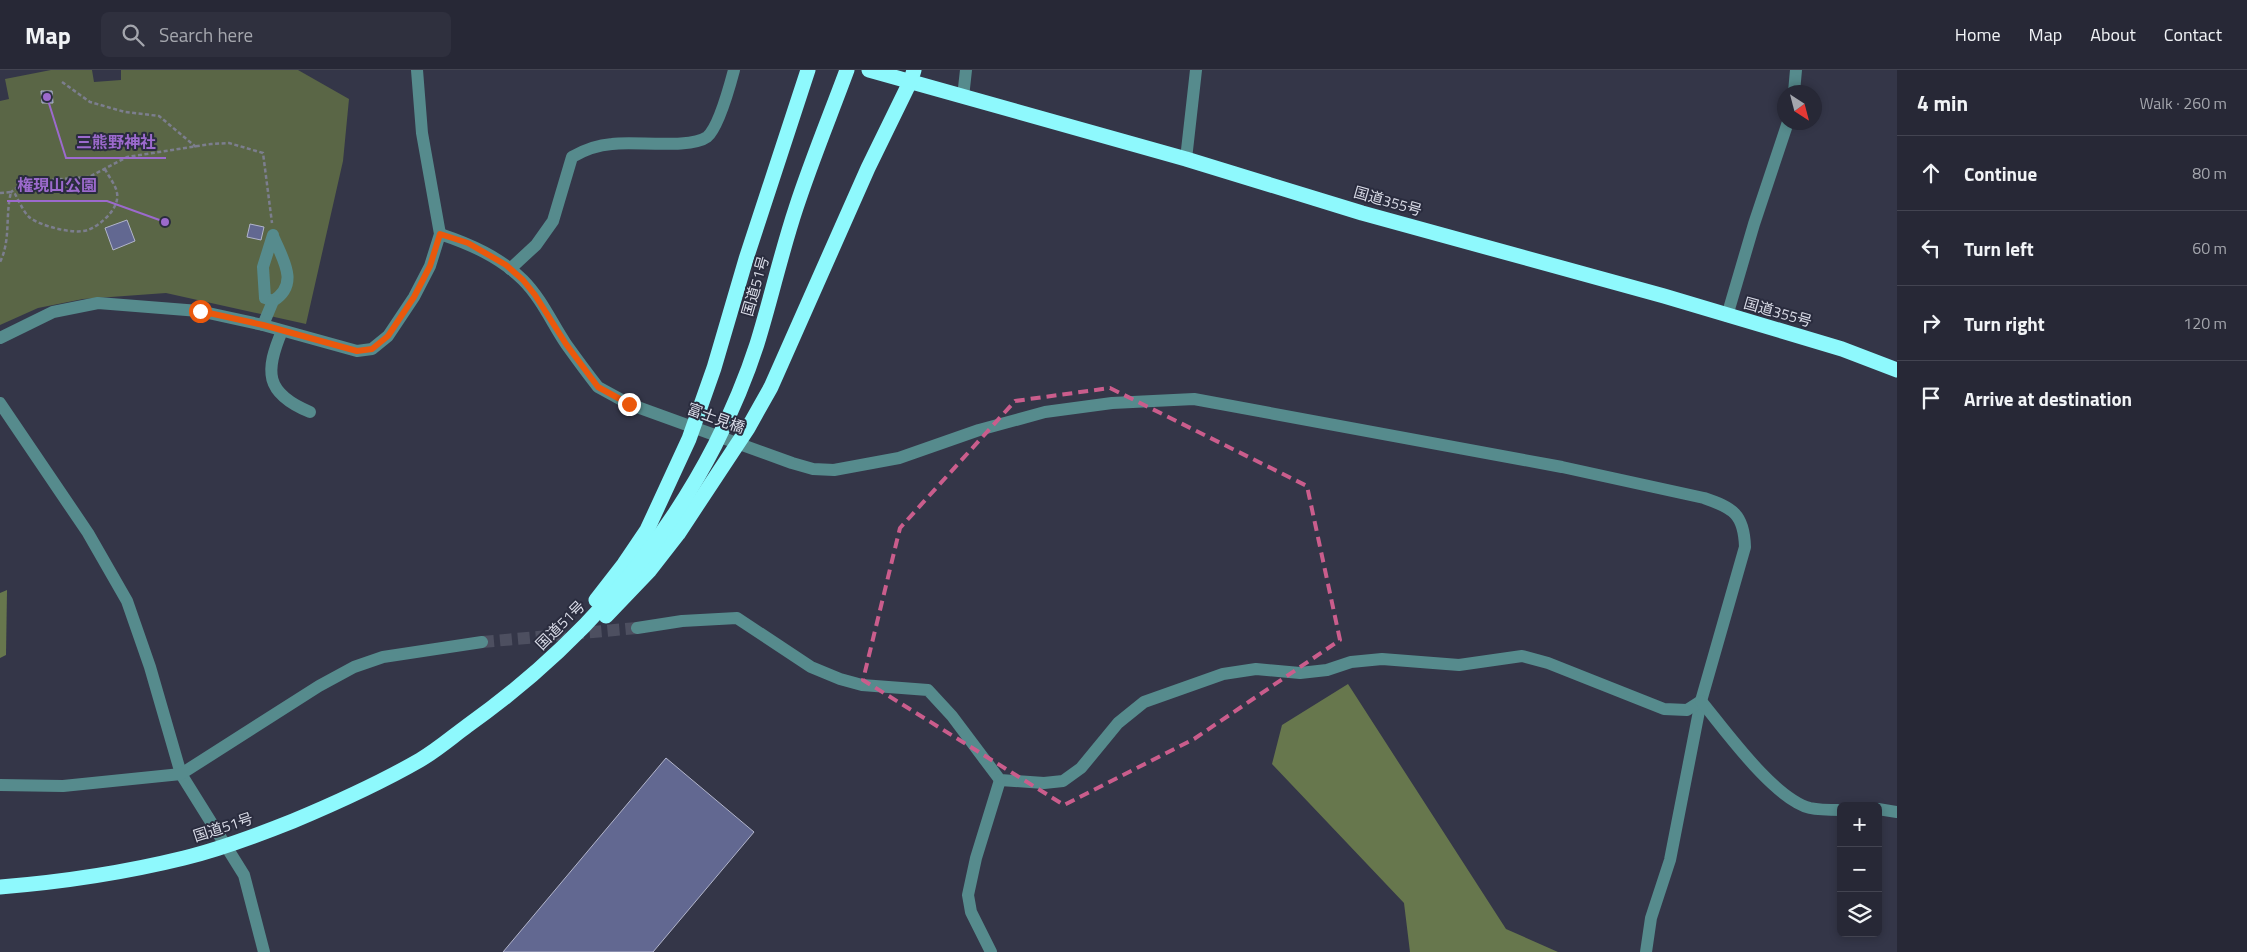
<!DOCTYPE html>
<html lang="en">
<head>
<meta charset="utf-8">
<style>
	body { margin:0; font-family:"Titillium Web","Noto Sans JP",sans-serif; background:#2f303e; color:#f1f3f6 }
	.controls { position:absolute; right:15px; bottom:15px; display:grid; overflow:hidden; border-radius:8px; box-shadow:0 2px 8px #0003 }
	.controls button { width:45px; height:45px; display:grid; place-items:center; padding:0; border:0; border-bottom:1px solid #434451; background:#272836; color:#f1f3f6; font:25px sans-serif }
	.compass { position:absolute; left:1777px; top:15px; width:45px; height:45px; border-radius:50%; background:#272836; box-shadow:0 2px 8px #0003; rotate:144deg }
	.stop { position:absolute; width:15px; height:15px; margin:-11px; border:4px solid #ea580c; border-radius:50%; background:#fff }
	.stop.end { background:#ea580c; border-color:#fff; box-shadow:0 1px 5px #0008 }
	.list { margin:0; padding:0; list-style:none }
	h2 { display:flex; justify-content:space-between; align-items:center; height:65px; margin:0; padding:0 20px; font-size:21px }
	h2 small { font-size:16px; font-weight:400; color:#a4a6ad }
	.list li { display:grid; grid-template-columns:32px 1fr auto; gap:15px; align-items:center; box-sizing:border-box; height:75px; padding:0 20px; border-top:1px solid #434451 }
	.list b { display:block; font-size:19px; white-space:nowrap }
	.list em { font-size:16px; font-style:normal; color:#a4a6ad }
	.icon { flex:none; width:28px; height:28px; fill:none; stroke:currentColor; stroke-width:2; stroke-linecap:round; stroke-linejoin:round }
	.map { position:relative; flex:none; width:1897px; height:882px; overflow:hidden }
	header { display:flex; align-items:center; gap:30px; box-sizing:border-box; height:70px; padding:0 25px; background:#272836; border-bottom:1px solid #434451 }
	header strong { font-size:24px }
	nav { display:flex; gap:28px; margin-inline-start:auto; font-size:18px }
	.search { width:350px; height:45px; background:#2f303e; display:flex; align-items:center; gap:12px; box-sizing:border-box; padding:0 18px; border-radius:8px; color:#a4a6ad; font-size:19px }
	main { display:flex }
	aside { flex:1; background:#272836 }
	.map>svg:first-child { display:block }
</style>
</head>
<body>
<header>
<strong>Map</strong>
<div class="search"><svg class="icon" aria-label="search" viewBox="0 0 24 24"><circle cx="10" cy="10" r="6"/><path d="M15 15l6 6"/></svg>Search here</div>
<nav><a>Home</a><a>Map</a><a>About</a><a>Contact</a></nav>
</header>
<main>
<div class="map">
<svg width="1897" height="882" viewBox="0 0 1897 882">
	<rect width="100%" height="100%" fill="#343648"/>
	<polygon fill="#5a6646" points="51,0 92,0 94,12 121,10 121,0 298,0 349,29 343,91 306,254 166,223 83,229 38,238 0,255 0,31 9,29 5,9"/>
	<g fill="#67774d">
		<polygon points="7,520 6,585 0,588 0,523"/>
		<polygon points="1348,614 1506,859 1558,882 1410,882 1404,833 1272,694 1282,655"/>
	</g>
	<g fill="#626891" stroke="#b2b5cb">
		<polygon points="41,21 52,21 53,33 42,33"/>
		<polygon points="127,150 135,171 113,180 105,158"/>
		<polygon points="250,154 264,157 261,170 247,167"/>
		<polygon points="666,688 754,762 653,882 503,882"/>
	</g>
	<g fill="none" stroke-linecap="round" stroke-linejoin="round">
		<polyline stroke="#4d4f60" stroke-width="12" stroke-dasharray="12 6" stroke-linecap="butt" points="482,572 637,558"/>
		<g stroke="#7c7e8e" stroke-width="2.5" stroke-dasharray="4 2.5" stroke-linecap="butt">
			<polyline points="62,12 90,32 125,42 159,46 196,77"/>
			<path d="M105,99c3,7 11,16 12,24 3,15 -16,32 -29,37 -14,5 -48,-4 -59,-13 -6,-6 -10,-16 -14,-23l-4,-2 11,-8 13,-3 54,-4 38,-20 84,-13 18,-1 34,10 9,70"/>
			<path d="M0,123l11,-1c-6,24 0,48 -11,70"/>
		</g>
		<g stroke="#568b8d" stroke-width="12">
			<polyline points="1794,22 1796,0"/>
			<polyline points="963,27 966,0"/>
			<polyline points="1186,89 1196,0"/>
			<path d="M440,164c30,10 60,23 83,46 18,18 29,43 43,64 10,14 21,29 32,43l31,17 163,59 21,6 21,1 65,-12 80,-28 66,-18 67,-9 82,-4 368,68 142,31c29,10 40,16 41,49l-44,154 -31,159 -19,58 -5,34"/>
			<path d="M273,165l-10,32 2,31 8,3c27,-17 10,-41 0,-65"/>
			<path d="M510,199l26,-24 17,-24 19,-64c12,-7 26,-12 40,-13 22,-3 79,5 95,-7 12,-10 23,-52 27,-67"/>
			<polyline points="1727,246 1754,154 1788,52"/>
			<polyline points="263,255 273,231"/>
			<path d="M282,261c-17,40 -18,62 28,81"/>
			<polyline points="0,268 53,242 98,233 199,241 263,255 357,281 372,279 388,266 414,227 430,196 440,164 422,63 417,0"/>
			<polyline points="0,333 88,463 127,531 150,597 181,704 244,805 264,882"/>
			<polyline points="637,558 682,551 737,548 811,597 840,609 862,615 928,620 952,646 1000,710 1044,713 1063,711 1081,698 1118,653 1144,632 1223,604 1256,599 1300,603 1327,600 1351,592 1382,589 1459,595 1522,586 1548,593 1664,639 1687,640 1701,631"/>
			<path d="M1701,631c24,29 73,98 109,107 9,2 21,2 31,2"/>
			<polyline points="0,715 63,716 181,704 319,616 354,597 383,587 482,572"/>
			<polyline points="1878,739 1897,742"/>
			<polyline points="991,882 971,842 968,825 976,788 1000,710"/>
		</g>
		<g stroke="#8ef9fd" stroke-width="15">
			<polyline points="869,0 1186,89 1362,143 1664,226 1842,279 1897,300"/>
			<polyline points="596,530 624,494 647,460 689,369 714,298 746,189 808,0"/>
			<polyline points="606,546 650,500 678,464 748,358 771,317 868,98 911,10 914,0"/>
			<path d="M0,817c62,-5 123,-14 184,-29 37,-9 74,-23 109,-37 43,-18 87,-38 127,-61 17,-10 32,-23 47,-34 103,-73 190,-168 248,-281 16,-32 31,-67 42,-101 14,-45 24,-91 39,-136 15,-46 34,-92 51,-138"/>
		</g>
	</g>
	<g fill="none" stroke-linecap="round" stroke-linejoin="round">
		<polyline stroke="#ea580c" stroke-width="6" points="200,241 263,255 357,281 372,279 388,266 414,227 430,196 440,164 468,173 506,195 523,210 535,225 566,274 598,317 629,334"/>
	</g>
	<path fill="none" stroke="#ca5d8c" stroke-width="4" stroke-dasharray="10 6" stroke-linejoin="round" d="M1110,318l197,98 33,154 -146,99 -130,66 -201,-125 37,-152 115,-127z"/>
	<g text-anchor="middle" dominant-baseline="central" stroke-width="4" stroke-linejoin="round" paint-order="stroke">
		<g font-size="15" fill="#dadce8" stroke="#2a2c3e">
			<text transform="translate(1388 131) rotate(16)">国道355号</text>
			<text transform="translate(755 216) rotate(-74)">国道51号</text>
			<text transform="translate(1778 242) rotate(16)">国道355号</text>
			<text transform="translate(716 348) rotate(20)">富士見橋</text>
			<text transform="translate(560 555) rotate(-45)">国道51号</text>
			<text transform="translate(223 757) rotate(-18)">国道51号</text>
		</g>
	</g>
	<path fill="none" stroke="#9c6acd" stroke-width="2" d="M47 27L66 88H166M165 152L107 131H7"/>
	<g fill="#9c6acd" stroke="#2a2c3e" stroke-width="2">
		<circle cx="47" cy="27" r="5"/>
		<circle cx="165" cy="152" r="5"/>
	</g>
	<g font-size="16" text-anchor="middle" font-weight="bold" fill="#9c6acd" stroke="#2a2c3e" stroke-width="4" stroke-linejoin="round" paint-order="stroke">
		<text x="116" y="78">三熊野神社</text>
		<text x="57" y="121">権現山公園</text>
	</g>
</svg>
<div class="controls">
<button>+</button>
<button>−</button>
<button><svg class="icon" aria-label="layers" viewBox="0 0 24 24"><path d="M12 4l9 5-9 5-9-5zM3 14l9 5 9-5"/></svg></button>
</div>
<svg class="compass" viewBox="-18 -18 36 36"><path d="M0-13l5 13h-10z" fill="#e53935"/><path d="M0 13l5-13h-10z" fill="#a4a6ad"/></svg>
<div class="stop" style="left:200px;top:241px"></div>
<div class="stop end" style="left:629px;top:334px"></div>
</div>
<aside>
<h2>4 min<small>Walk · 260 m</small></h2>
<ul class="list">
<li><svg class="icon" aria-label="ahead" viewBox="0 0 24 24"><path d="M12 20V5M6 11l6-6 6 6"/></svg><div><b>Continue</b></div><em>80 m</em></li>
<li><svg class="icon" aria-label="left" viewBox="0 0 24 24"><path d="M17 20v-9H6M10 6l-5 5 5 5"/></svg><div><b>Turn left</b></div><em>60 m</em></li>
<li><svg class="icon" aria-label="right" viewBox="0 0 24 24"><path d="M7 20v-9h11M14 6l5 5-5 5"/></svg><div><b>Turn right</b></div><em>120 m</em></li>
<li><svg class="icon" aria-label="arrive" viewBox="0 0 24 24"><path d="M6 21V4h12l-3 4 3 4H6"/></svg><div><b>Arrive at destination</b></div></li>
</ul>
</aside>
</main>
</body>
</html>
